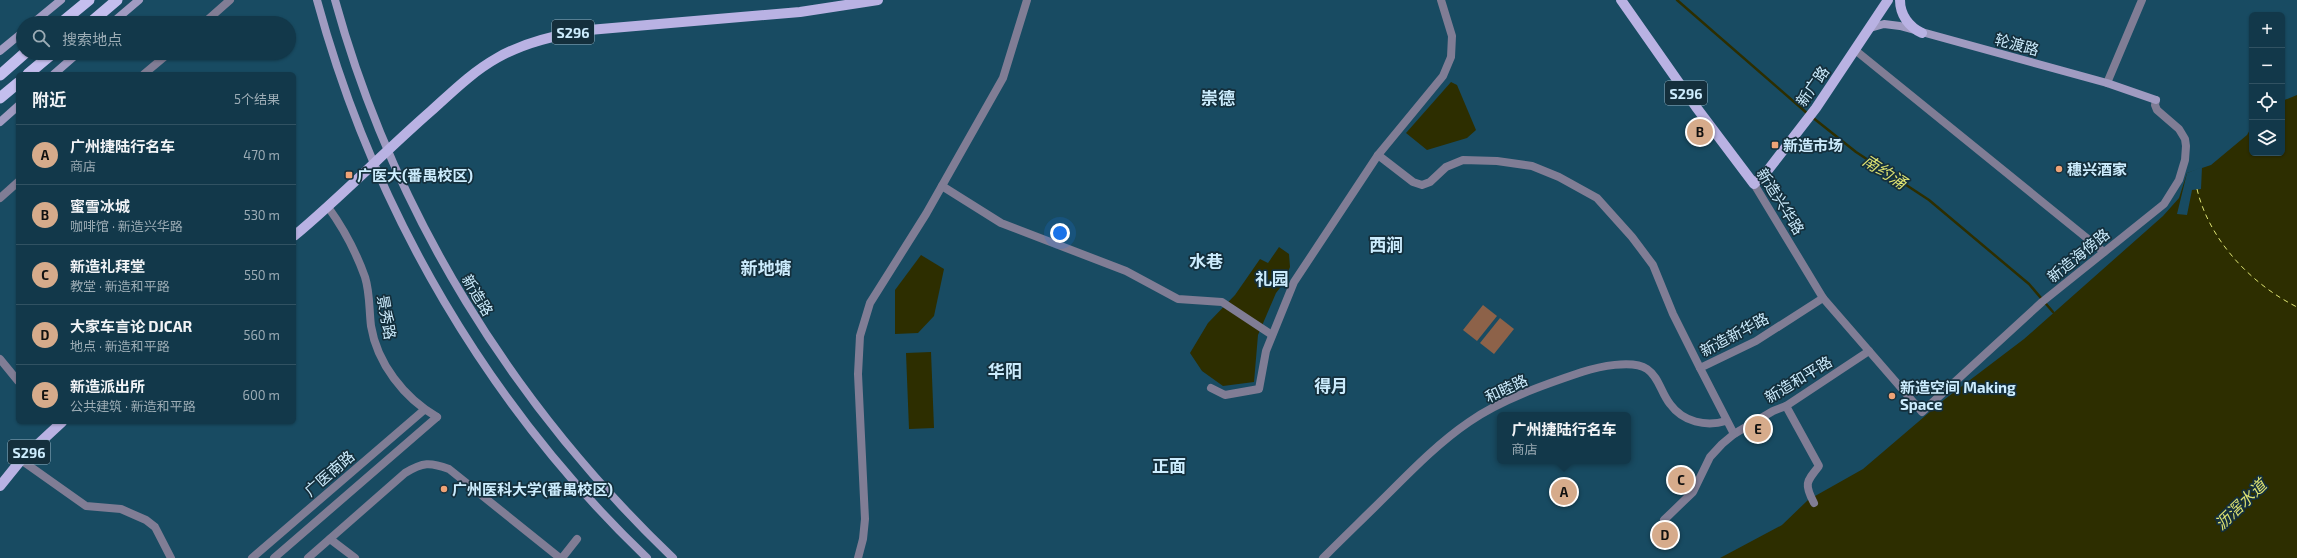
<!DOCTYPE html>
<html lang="zh">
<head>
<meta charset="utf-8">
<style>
	body { margin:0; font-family:"Exo 2","Noto Sans SC",sans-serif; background:#1b3f51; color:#f1f3f6 }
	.controls { position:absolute; right:12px; top:12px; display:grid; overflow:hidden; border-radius:6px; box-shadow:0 1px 3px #0004 }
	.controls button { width:36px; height:36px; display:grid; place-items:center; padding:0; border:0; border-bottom:1px solid #315262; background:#12384a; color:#f1f3f6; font:20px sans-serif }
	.you { position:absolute; left:1060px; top:233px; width:14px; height:14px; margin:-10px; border:3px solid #fff; border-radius:50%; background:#1a73e8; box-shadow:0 0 0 6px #1a73e833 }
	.badge { display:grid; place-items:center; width:26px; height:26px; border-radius:50%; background:#d6ab8b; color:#111; font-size:13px; font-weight:700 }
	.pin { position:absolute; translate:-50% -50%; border:2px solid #fff; box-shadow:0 1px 4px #0006 }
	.popup { position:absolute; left:1497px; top:412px; width:134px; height:52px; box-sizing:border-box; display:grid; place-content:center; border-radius:6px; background:#12384a; filter:drop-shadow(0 1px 3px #0005); font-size:13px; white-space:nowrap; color:#9cacb5 }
	.popup b { font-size:15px; color:#f1f3f6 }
	.popup::after { content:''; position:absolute; left:50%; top:100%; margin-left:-8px; border:8px solid transparent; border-top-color:#12384a }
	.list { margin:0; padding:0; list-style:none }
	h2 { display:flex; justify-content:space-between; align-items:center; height:52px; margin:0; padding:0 16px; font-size:17px }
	h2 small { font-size:13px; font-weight:400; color:#9cacb5 }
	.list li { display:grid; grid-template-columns:26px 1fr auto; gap:12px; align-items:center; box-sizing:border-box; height:60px; padding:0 16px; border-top:1px solid #315262 }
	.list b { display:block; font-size:15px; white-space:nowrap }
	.list p { margin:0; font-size:13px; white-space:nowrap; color:#9cacb5 }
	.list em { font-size:13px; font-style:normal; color:#9cacb5 }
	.icon { flex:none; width:22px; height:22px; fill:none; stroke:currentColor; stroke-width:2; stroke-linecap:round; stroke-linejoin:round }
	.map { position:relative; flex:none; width:2297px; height:558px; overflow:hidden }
	.search { position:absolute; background:#12384a; box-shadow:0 1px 3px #0004; left:16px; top:16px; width:280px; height:44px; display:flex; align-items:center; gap:10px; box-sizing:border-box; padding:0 14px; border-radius:22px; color:#9cacb5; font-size:15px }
	.panel { position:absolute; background:#12384a; box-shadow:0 1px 3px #0004; left:16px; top:72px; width:280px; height:352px; border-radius:6px }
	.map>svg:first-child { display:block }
</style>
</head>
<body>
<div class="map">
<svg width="2297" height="558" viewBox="0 0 2297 558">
	<rect width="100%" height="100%" fill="#184b62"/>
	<g fill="#8d6249">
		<polygon points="1483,305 1497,316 1477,341 1463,330"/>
		<polygon points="1500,318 1514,329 1494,354 1480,343"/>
	</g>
	<g fill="#2d2e00">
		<polygon points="1451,82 1457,85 1476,130 1467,138 1427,150 1406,133"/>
		<polygon points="2297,95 2297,558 1720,558 1782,525 1808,500 1863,469 1945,399 2024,339 2163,216 2179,198 2187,173 2211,165 2247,135 2252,126 2252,153 2282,153 2282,101"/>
		<polygon points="1279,247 1289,254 1290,267 1283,284 1276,293 1258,335 1254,382 1223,386 1202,371 1190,353 1208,323 1235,295 1260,259 1268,263"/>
		<polygon points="921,255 944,269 934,316 918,333 895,334 895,290"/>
		<polygon points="931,352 934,428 909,429 906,353"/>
	</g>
	<polygon fill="#184b62" points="2202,167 2201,189 2192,190 2187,215 2177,214 2187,173"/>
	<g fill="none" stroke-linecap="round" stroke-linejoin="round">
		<g stroke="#2d2e00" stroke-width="2.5">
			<polyline points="1677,0 1808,114"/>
			<polyline points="1812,117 1856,152 1929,200 2029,284 2053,312"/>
		</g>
		<path stroke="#dfe472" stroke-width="1" stroke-dasharray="5 4" stroke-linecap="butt" d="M2197,189c12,51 54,95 100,118"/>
		<g stroke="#807d95" stroke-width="8">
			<polyline points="204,23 230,0"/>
			<polyline points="1855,50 2104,252"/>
			<polyline points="144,74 169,53"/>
			<polyline points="2107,83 2142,0"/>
			<polyline points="1378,155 1413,182 1422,185 1430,182 1446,167 1463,160 1497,161 1532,166 1559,177 1597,198 1632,237 1653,265 1673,314 1700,368"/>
			<polyline points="942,186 1001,223 1126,271 1178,299 1222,302 1272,335"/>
			<polyline points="0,198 18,182"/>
			<path d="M328,207c16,22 28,45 37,70 5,16 4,32 6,49 6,37 33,72 66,91"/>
			<polyline points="0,359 18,381"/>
			<polyline points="1211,388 1225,395 1259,389 1266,351 1294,282 1378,155 1443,76 1451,57 1452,36 1441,0"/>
			<path d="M1786,406l33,60c-13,16 -15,18 -5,37"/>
			<polyline points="1734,434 1700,368 1756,341 1823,298"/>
			<polyline points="21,460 86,506 121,509 146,520 155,527 171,558"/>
			<polyline points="1664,520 1693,492 1710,457 1722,444 1734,434 1773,411 1786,406 1869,351"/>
			<polyline points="330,539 355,558"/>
			<path d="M308,558l97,-85c18,-11 25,-11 44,-4l111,89"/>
			<polyline points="562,558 577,539"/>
			<polyline points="858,558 863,539 865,519 858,374 860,336 870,303 926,214 1003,78 1027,0"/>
			<path d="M1323,558c23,-23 46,-45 69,-68 24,-24 49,-49 77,-68 31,-22 77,-38 113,-50 16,-5 50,-13 65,-3 12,8 14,24 23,35 13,18 36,23 56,17"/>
		</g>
		<g stroke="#807d95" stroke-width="8">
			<polyline points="1754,184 1823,298 1922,412 2042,302 2164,204 2179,180 2185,160 2186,146 2185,139 2179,129 2157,110 2155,105 2156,100"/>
			<polyline points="252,558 424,410"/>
			<polyline points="274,558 437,417"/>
		</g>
		<g stroke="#a09bc1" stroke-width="8">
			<path d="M317,0c57,211 172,407 330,558"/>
			<path d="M335,0c59,214 178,405 338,558"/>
			<polyline points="33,23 61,0"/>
			<polyline points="112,23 139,0"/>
			<polyline points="1870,28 1884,24 1900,26 2107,83 2156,100"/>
			<polyline points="0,51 23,32"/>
			<polyline points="54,74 78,53"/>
			<polyline points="0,122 18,106"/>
		</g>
		<g stroke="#b9b2e3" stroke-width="10">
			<polyline points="1621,0 1696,107 1754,184 1768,170 1816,108 1888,0"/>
			<path d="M1900,0c0,15 9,27 22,33"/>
			<path d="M294,236c48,-40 90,-84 137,-125 20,-18 41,-39 66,-53 28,-16 60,-23 92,-28l211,-18 78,-12"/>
			<polyline points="0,486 21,460 62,422"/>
		</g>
		<g stroke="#c4beee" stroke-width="11">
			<polyline points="61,23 89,0"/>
			<polyline points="90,23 117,0"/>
			<polyline points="28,74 53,53"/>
			<polyline points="0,75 25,53"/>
			<polyline points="0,98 18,83"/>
		</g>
	</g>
	<g fill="#efa376" stroke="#142f3c" stroke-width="1.5">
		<rect x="1771" y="141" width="8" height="8" rx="2"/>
		<circle cx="2059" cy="169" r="4"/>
		<rect x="345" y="171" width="8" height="8" rx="2"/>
		<circle cx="1892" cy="396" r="4"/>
		<circle cx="444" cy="489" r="4"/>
	</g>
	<g text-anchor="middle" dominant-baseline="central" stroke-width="3.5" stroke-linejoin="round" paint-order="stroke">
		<g fill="#142f3c" stroke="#95b3c3" stroke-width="1">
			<rect x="552" y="20" width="42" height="24" rx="3"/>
			<rect x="1665" y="81" width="42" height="24" rx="3"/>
			<rect x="8" y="440" width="42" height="24" rx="3"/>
		</g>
		<g font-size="14" font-weight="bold" fill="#ccecfd">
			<text x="573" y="32">S296</text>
			<text x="1686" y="93">S296</text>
			<text x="29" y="452">S296</text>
		</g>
		<g font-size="15" fill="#ccecfd" stroke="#142f3c">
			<text transform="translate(2017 44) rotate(15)">轮渡路</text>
			<text transform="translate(1812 86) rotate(-55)">新广路</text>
			<text transform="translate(1781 201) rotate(58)">新造兴华路</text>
			<text transform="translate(2078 255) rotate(-39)">新造海傍路</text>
			<text transform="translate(478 295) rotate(59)">新造路</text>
			<text transform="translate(387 317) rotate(80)">景秀路</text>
			<text transform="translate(1734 334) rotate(-28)">新造新华路</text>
			<text transform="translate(1798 379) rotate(-31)">新造和平路</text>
			<text transform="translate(1506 388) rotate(-25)">和睦路</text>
			<text transform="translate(329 473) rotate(-41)">广医南路</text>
		</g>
		<g font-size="15" font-weight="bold" fill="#ccecfd" stroke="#142f3c" text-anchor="start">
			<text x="1783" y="145">新造市场</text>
			<text x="2067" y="169">穗兴酒家</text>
			<text x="357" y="175">广医大(番禺校区)</text>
			<text x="1900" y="387">新造空间 Making<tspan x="1900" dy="17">Space</tspan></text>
			<text x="452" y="489">广州医科大学(番禺校区)</text>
		</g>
		<g font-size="16" font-style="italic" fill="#dfe472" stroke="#142f3c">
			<text transform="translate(1885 171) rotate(33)">南约涌</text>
			<text transform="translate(2240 504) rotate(-44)">沥滘水道</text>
		</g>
		<g font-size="17" font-weight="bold" fill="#ccecfd" stroke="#142f3c">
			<text x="1218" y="97">崇德</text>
			<text x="1386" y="244">西涧</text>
			<text x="1206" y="260">水巷</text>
			<text x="766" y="267">新地塘</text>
			<text x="1272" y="278">礼园</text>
			<text x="1005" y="370">华阳</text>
			<text x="1331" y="385">得月</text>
			<text x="1169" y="465">正面</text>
		</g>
	</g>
</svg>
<div class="controls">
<button>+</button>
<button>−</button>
<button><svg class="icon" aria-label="locate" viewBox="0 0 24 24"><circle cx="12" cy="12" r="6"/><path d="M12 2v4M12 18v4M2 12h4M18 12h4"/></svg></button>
<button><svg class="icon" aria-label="layers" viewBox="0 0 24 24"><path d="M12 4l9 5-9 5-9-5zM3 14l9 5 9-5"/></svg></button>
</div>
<div class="you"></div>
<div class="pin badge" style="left:1564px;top:492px">A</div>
<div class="popup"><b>广州捷陆行名车</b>商店</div>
<div class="pin badge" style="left:1700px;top:132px">B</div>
<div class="pin badge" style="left:1681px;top:480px">C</div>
<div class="pin badge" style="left:1665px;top:535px">D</div>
<div class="pin badge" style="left:1758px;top:429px">E</div>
<div class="search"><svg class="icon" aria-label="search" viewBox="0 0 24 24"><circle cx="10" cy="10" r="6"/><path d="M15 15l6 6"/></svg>搜索地点</div>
<section class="panel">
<h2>附近<small>5个结果</small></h2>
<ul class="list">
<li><span class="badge">A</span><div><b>广州捷陆行名车</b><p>商店</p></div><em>470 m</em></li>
<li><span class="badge">B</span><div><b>蜜雪冰城</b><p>咖啡馆 · 新造兴华路</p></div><em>530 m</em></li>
<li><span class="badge">C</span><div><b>新造礼拜堂</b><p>教堂 · 新造和平路</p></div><em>550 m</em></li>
<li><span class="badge">D</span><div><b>大家车言论 DJCAR</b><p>地点 · 新造和平路</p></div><em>560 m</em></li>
<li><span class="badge">E</span><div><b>新造派出所</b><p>公共建筑 · 新造和平路</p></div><em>600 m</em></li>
</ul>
</section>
</div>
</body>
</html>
